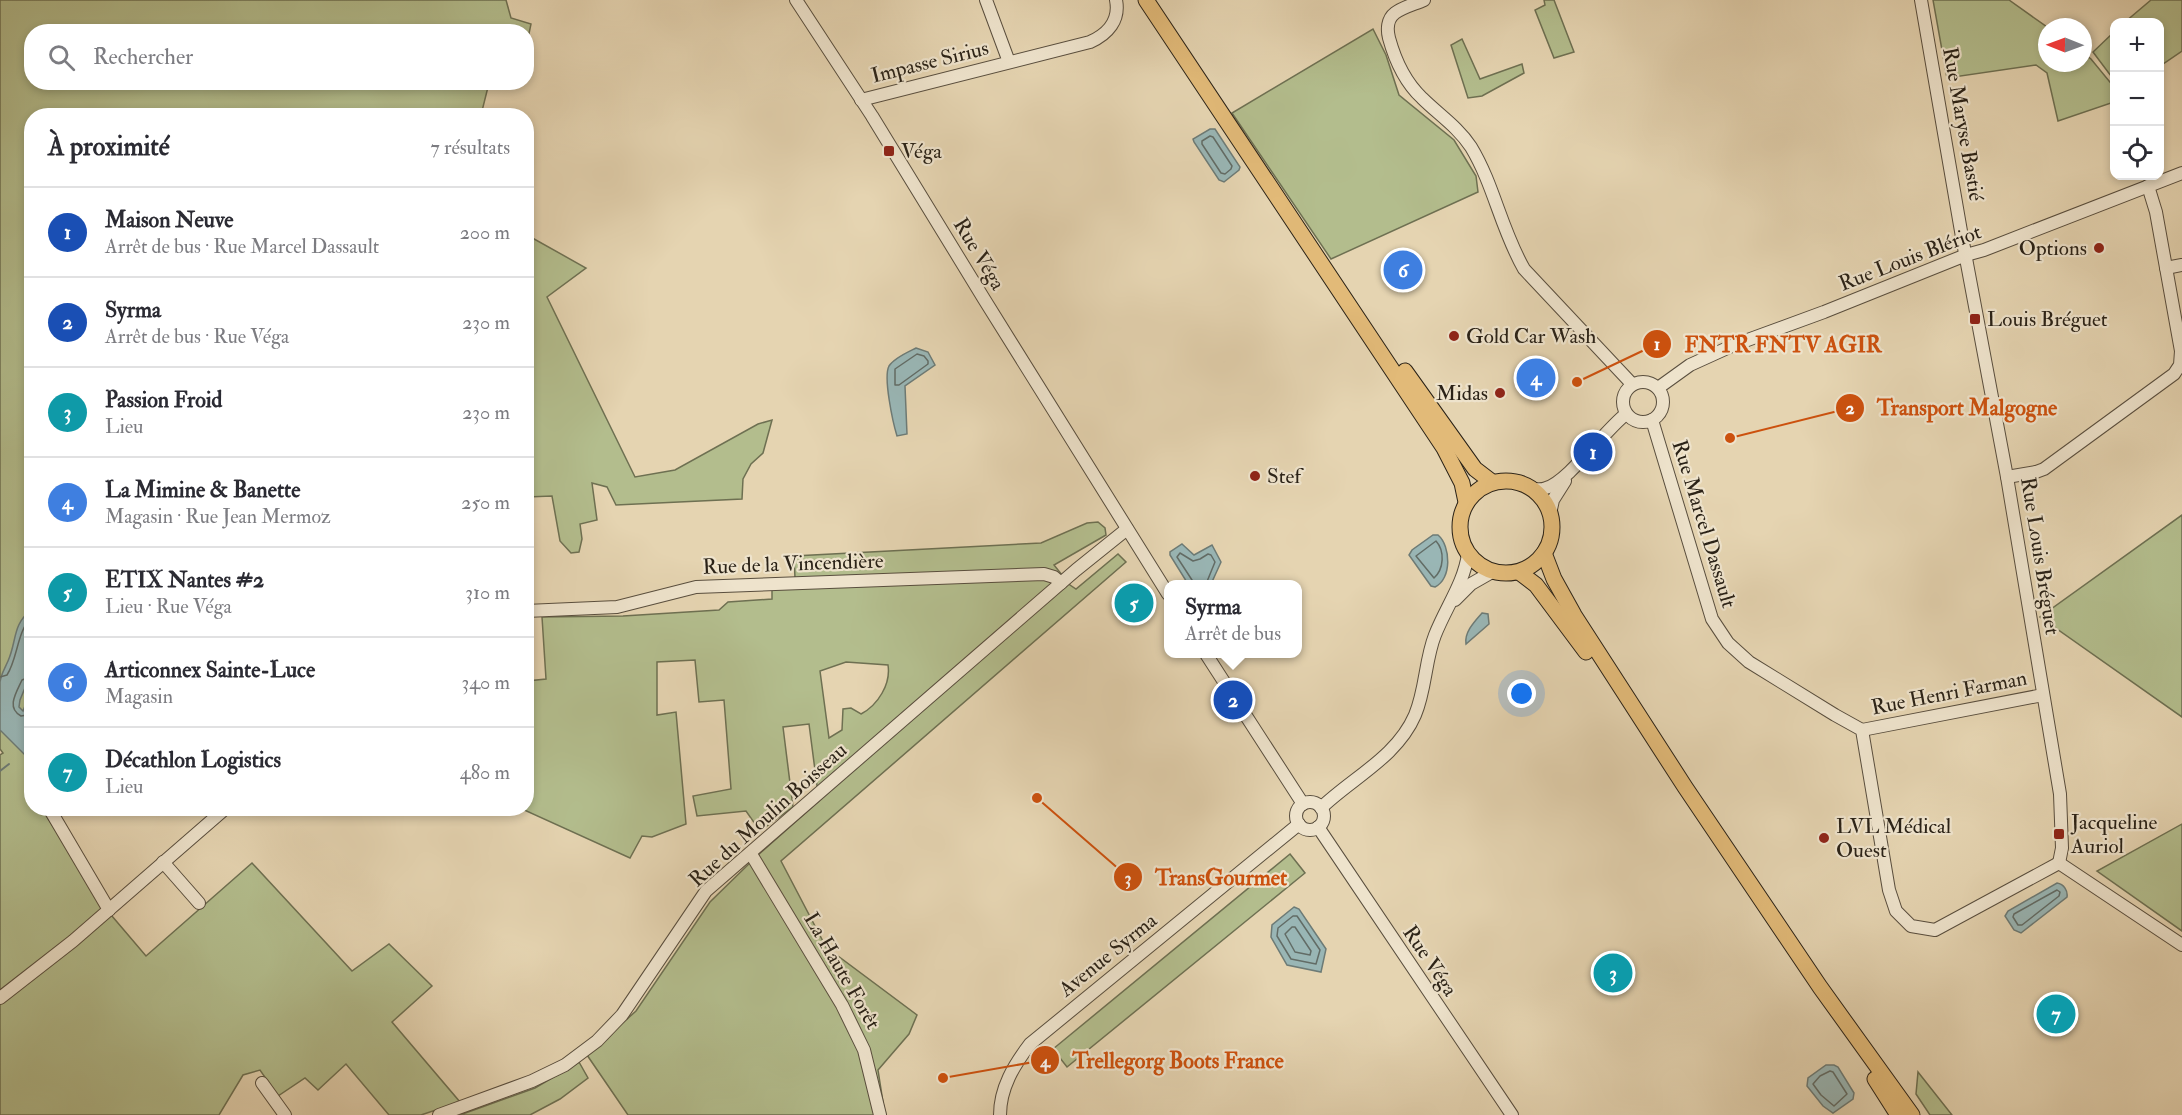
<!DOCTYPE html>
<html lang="fr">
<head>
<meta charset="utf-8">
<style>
	body { margin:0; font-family:"IM FELL Double Pica",serif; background:#f7f7f7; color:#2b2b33 }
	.controls { position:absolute; right:18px; top:18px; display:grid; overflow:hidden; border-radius:12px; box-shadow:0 3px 9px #0003 }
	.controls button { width:54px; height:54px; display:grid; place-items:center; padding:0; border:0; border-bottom:2px solid #e1e1e2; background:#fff; color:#2b2b33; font:30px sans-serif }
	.compass { position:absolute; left:2038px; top:18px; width:54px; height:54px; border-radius:50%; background:#fff; box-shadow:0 3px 9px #0003; rotate:271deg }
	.you { position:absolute; left:1522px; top:694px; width:21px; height:21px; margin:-15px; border:4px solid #fff; border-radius:50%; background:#1a73e8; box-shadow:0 0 0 9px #1a73e833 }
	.badge { display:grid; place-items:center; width:39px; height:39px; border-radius:50%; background:#db2777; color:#fff; font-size:20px; font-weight:700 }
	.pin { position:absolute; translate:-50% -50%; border:3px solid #fff; box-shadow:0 2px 6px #0006 }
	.popup { position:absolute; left:1164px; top:580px; width:138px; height:78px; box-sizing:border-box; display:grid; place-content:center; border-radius:12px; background:#fff; filter:drop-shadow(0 2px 4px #0005); font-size:20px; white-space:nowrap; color:#7c7c81 }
	.popup b { font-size:22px; color:#2b2b33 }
	.popup::after { content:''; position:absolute; left:50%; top:100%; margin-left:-12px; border:12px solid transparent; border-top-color:#fff }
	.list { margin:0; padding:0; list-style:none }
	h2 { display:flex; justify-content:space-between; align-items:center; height:78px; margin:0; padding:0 24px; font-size:26px }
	h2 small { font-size:20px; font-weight:400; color:#7c7c81 }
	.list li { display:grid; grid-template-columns:39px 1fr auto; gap:18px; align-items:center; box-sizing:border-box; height:90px; padding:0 24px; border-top:2px solid #e1e1e2 }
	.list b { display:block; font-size:22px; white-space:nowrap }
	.list p { margin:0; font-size:20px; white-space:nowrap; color:#7c7c81 }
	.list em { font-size:20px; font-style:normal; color:#7c7c81 }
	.icon { flex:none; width:33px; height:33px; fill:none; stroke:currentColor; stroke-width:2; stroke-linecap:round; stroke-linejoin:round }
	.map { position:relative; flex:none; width:2182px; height:1115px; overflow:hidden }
	.search { position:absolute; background:#fff; box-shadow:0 3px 9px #0003; left:24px; top:24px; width:510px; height:66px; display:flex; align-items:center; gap:15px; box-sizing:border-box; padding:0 21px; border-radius:24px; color:#7c7c81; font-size:22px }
	.panel { position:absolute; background:#fff; box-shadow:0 3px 9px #0003; left:24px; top:108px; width:510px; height:708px; border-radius:24px }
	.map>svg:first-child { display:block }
</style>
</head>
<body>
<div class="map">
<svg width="2182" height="1115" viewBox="0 0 2182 1115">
	<rect width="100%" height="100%" fill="#e5d4b1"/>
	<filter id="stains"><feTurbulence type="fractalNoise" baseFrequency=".00333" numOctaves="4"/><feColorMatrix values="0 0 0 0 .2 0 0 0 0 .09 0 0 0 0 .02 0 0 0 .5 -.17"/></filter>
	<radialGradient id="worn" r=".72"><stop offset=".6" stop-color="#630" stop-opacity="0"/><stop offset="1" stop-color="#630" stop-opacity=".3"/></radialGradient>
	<g fill="#b3bd8d" stroke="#6e7052" stroke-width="1.5" fill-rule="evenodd">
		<polygon points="0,0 506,0 511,18 531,24 527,43 526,32 32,32 32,82 489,83 481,115 32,116 32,808 42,809 106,909 146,956 252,863 352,971 389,944 432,986 392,1022 460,1102 421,1115 389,1115 346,1064 318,1090 305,1078 278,1096 260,1070 243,1075 219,1115 0,1115 0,755 3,753 0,749"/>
		<polygon points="1544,0 1554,0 1574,52 1554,58 1535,10 1545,5"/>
		<polygon points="1933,0 2009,0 2047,27 2047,63 2083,63 2083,53 2091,59 2114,87 2114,102 2058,121 2047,73 2036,65 1947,78"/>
		<polygon points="2151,0 2182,0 2182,51 2160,66 2160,22 2125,22"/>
		<polygon points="1373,29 1386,55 1399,95 1454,140 1476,176 1478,192 1331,259 1232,113"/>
		<polygon points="2114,32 2114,80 2093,52"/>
		<polygon points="1462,39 1480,79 1522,64 1524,73 1482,96 1468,98 1451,45"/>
		<polygon points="527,235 586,268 547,297 635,477 675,470 758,424 772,420 763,453 751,464 743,479 742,499 616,505 607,487 592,483 597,520 580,524 582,539 579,552 571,553 560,541 552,496 527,497"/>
		<polygon points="2182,515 2182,717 2040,617"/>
		<path d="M1098,522l7,6 1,7 -52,30 16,20 6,4 42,-35 8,8 -345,299 45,86 91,68 -8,19 -31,36 7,45h-257l-41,-60 49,-44 74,-109 48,-47 61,-54 -10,-77 -26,3 10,80 -33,24 -14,-20 -49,5 -4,-20 38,-7 -7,-89 -25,2 -4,-42 -38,2v53l19,-3 10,112 -34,13 -10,-1 -12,22 -108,-49 4,-1 1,-127 19,-2 -4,-62 81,-1 96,-6 9,-8 44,-3v-19l23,-2 -1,-22 247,-13 46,-20zM846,662l42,3c3,19 -10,40 -27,49l-10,-6 -8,1 -1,21 -13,8 -9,-67z"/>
		<polygon points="2182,824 2182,931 2097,871"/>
		<polygon points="1290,854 1305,873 1067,1067 1053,1049"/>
		<polygon points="579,1062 588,1078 560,1099 530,1115 460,1115 535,1088"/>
		<polygon points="1918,1072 1952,1115 1930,1115 1916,1094"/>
	</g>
	<g fill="#99b6b5" stroke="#6d7b76" stroke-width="1.5">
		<polygon points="1210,129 1215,129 1240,167 1239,170 1224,182 1219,180 1194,142 1193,139"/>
		<path d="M916,348l12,4 7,13 -30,21 2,48 -10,2c-4,-13 -14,-59 -8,-70 5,-8 19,-14 27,-18z"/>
		<path d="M1433,535h5c13,11 14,44 -3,52l-4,-1 -22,-31 3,-5z"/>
		<polygon points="1182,544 1194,555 1212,545 1221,562 1211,584 1188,584 1170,555 1170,552"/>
		<path d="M31,610v71l-4,2 -7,17 -1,7 4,4 8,-20v68l-5,-3 -26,-26c0,-16 0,-32 0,-48 1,-8 5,-14 8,-21 9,-20 4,-36 23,-51z"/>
		<path d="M1482,613l6,1 1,10 -23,20c-2,-12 9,-23 16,-31z"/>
		<path d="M2057,883c7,1 11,8 10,14l-46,36 -7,-3 -9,-14 3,-5z"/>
		<polygon points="1294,907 1299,909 1326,949 1321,972 1287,965 1271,937 1272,925"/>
		<polygon points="1826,1065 1834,1065 1838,1067 1854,1093 1853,1099 1833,1113 1823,1106 1807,1086 1808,1078"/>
	</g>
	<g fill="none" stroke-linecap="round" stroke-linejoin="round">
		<g stroke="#626c66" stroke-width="1.5">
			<polygon points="1210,136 1213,137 1232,166 1231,169 1225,174 1221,173 1202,144 1202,141"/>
			<polygon points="917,354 924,356 928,361 928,364 899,385 895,385 895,369"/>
			<path d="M1436,541c9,10 8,28 -2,37l-18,-22z"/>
			<polyline points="1193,584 1192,580 1177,557 1180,553 1193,561 1200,559 1208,554 1211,555 1215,562 1206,584"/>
			<path d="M32,676l-10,4c-6,13 -16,28 -1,36l6,-1 5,-5"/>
			<path d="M0,677l7,-2c11,-17 10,-45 25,-58"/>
			<polygon points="2057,890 2060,892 2059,896 2022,925 2018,925 2013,917 2014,914"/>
			<polygon points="1293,916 1297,916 1320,950 1316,964 1291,959 1277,936 1278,928"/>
			<polygon points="1292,927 1295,927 1311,951 1310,955 1295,952 1285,934"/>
			<polygon points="1830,1071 1833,1072 1847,1094 1834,1106 1821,1095 1813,1084 1820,1076"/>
		</g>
		<polyline stroke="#6d7b76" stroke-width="2" points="0,771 9,764"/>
		<defs>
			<g id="minor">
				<polyline points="796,0 872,116 984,299 1168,594"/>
				<polyline points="986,0 1009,62"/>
				<path d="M1424,0c-9,4 -21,7 -29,13 -8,6 -8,17 -6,25 6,22 16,44 33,60 16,16 36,29 49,49 23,38 30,82 53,122l108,115"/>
				<polyline points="1921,0 1962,237 2007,477 2060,794 2062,848 2059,863"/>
				<path d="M861,100l229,-58c18,-8 30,-22 26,-42"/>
				<polyline points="2166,268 2182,265"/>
				<circle cx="1643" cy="402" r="20"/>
				<polyline points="1658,388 1690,365 1734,345 1824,312 1966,255 1984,250 2182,173"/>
				<polyline points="1652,420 1712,619 1728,643 1749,662 1835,715 1862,730 1889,890 1896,911 1911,926 1935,930 2059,863"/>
				<polyline points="2007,477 2036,472 2044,469 2174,374 2180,365 2181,351 2156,212 2148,186"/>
				<path d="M1532,489c5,0 10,1 14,-1 22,-6 58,-57 80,-74"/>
				<polyline points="1550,514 1553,500 1565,481"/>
				<polyline points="1455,600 1471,584 1492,572"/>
				<polyline points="526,611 617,607 696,587 1044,574 1054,577 1061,583"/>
				<polyline points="1206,654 1303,804"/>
				<polyline points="1862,730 2043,695"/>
				<circle cx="1310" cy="816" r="14"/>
				<polyline points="49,808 109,910"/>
				<path d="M1321,808c31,-30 76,-51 94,-93 11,-26 10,-55 20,-80 11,-28 29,-52 33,-81"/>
				<polyline points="1318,827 1512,1115"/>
				<polyline points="751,854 842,1005 864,1050 880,1115"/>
				<polyline points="163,862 199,903"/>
				<polyline points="2059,863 2182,945"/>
				<polyline points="0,998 73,941 226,808"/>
				<polyline points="262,1083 285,1115"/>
				<polyline points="439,1115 532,1081 565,1065 597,1041 622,1015 706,891 1076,570 1127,529"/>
				<path d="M1000,1115c0,-27 14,-50 30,-71l269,-220"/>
			</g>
			<g id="major">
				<polyline points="1146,0 1444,448 1462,483 1466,502"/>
				<polyline points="1405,371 1475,469 1492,482"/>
				<circle cx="1506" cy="527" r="46"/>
				<polyline points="1544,553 1554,579 1574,615 1685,787 1820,987 1912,1115"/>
				<polyline points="1519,572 1536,585 1586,652"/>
				<polyline points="1875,1079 1898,1115"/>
			</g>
		</defs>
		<use href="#minor" stroke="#594e3e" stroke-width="14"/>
		<use href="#major" stroke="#2a2217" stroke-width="17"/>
		<use href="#minor" stroke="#eee3cc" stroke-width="12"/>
		<use href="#major" stroke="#e2ba78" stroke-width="15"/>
	</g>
	<g fill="#8f2418" stroke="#eee3cc" stroke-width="2">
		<rect x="883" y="145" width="12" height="12" rx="3"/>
		<circle cx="2099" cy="248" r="6"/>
		<rect x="1969" y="313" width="12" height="12" rx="3"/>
		<circle cx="1454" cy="336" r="6"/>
		<circle cx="1500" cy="393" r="6"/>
		<circle cx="1255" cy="476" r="6"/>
		<rect x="2053" y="828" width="12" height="12" rx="3"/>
		<circle cx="1824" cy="838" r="6"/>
	</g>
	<g text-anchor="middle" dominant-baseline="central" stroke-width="4.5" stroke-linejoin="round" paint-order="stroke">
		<g font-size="21" fill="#2a2217" stroke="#eee3cc">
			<text transform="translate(930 62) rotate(-14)">Impasse Sirius</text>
			<text transform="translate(1963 124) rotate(80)">Rue Maryse Bastié</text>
			<text transform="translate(979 254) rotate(59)">Rue Véga</text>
			<text transform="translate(1910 258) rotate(-21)">Rue Louis Blériot</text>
			<text transform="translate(1704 524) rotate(73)">Rue Marcel Dassault</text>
			<text transform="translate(2040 556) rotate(81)">Rue Louis Bréguet</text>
			<text transform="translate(793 564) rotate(-2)">Rue de la Vincendière</text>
			<text transform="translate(1949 693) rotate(-11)">Rue Henri Farman</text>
			<text transform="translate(768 815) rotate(-42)">Rue du Moulin Boisseau</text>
			<text transform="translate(1108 955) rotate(-39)">Avenue Syrma</text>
			<text transform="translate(1430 961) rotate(56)">Rue Véga</text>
			<text transform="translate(842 971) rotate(60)">La Haute Forêt</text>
		</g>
		<g font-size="21" fill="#2a2217" stroke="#eee3cc" text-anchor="start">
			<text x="901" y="151">Véga</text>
			<text x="2087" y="248" text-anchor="end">Options</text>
			<text x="1987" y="319">Louis Bréguet</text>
			<text x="1466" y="336">Gold Car Wash</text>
			<text x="1488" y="393" text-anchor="end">Midas</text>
			<text x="1267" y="476">Stef</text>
			<text x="2071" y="822">Jacqueline<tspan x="2071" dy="24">Auriol</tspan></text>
			<text x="1836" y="826">LVL Médical<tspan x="1836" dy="24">Ouest</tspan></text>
		</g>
	</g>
	<path fill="none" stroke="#cc510e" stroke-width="2" d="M1577 382L1657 344M1730 438L1850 408M1037 798L1128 877M943 1078L1045 1060"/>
	<g fill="#cc510e" stroke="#eee3cc" stroke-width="2">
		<circle cx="1577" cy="382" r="6"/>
		<circle cx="1730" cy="438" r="6"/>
		<circle cx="1037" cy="798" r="6"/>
		<circle cx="943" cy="1078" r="6"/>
		<circle cx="1657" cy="344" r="15"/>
		<circle cx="1850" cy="408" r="15"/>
		<circle cx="1128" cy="877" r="15"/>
		<circle cx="1045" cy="1060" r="15"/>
	</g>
	<g font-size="18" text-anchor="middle" font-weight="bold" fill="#fff">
		<text x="1657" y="350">1</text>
		<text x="1850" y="414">2</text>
		<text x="1128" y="884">3</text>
		<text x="1045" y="1067">4</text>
	</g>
	<g font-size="22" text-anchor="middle" font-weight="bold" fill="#cc510e" stroke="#eee3cc" stroke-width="4.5" stroke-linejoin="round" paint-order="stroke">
		<text x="1783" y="352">FNTR FNTV AGIR</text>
		<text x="1967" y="415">Transport Malgogne</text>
		<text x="1221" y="885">TransGourmet</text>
		<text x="1178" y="1068">Trellegorg Boots France</text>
	</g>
	<rect width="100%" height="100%" filter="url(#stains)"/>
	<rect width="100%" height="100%" fill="url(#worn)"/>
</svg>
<div class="controls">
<button>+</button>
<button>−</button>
<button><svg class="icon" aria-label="locate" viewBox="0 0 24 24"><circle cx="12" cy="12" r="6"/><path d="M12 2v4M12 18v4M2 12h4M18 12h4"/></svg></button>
</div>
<svg class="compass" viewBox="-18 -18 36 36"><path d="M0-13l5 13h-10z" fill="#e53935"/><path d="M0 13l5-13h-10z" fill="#7c7c81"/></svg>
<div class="you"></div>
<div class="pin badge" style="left:1593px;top:452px;background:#1a4fb4">1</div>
<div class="pin badge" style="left:1233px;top:700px;background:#1a4fb4">2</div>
<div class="popup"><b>Syrma</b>Arrêt de bus</div>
<div class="pin badge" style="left:1613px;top:973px;background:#0f9aa8">3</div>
<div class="pin badge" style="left:1536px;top:378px;background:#3f7fe0">4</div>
<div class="pin badge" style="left:1134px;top:603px;background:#0f9aa8">5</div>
<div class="pin badge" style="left:1403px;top:270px;background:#3f7fe0">6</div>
<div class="pin badge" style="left:2056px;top:1014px;background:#0f9aa8">7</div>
<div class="search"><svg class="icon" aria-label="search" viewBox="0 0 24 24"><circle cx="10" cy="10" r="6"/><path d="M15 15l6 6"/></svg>Rechercher</div>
<section class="panel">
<h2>À proximité<small>7 résultats</small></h2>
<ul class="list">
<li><span class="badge" style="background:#1a4fb4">1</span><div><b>Maison Neuve</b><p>Arrêt de bus · Rue Marcel Dassault</p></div><em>200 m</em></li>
<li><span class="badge" style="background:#1a4fb4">2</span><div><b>Syrma</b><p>Arrêt de bus · Rue Véga</p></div><em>230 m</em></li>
<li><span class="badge" style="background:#0f9aa8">3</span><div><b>Passion Froid</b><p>Lieu</p></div><em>230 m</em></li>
<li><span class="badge" style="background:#3f7fe0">4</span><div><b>La Mimine &amp; Banette</b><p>Magasin · Rue Jean Mermoz</p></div><em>250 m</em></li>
<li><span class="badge" style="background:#0f9aa8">5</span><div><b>ETIX Nantes #2</b><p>Lieu · Rue Véga</p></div><em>310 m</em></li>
<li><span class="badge" style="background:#3f7fe0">6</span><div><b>Articonnex Sainte-Luce</b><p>Magasin</p></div><em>340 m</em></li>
<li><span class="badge" style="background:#0f9aa8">7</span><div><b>Décathlon Logistics</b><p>Lieu</p></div><em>480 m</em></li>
</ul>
</section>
</div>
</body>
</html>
